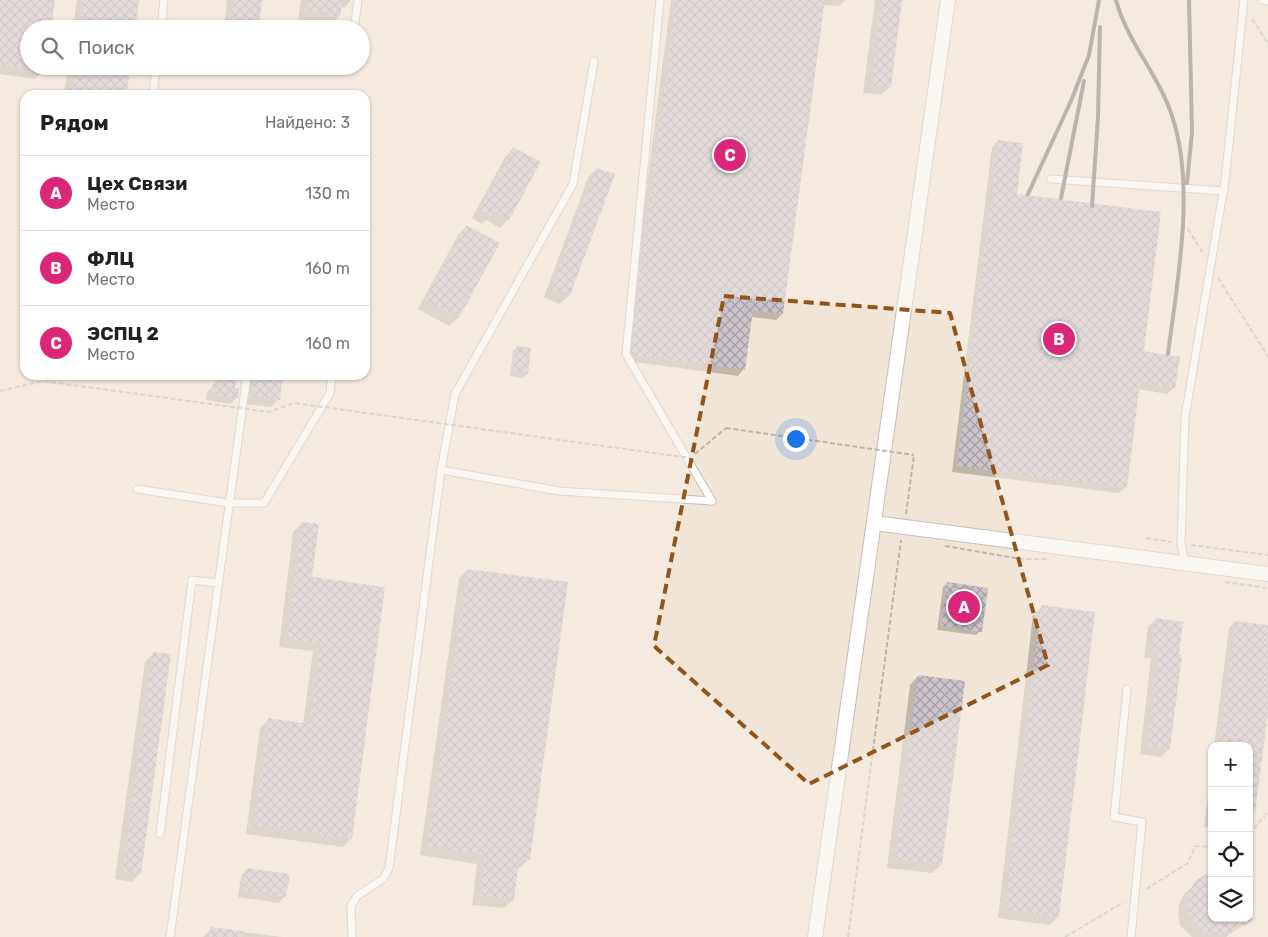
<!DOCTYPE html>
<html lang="ru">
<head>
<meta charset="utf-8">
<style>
	body { margin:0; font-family:Rubik,sans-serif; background:#f6f6f6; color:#202124 }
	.controls { position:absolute; right:15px; bottom:15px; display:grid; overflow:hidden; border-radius:10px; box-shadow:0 1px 4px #0004 }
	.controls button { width:45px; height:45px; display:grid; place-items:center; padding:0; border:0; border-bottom:1px solid #e0e0e0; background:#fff; color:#202124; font:25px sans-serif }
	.you { position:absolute; left:795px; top:438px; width:18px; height:18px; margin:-12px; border:4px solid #fff; border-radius:50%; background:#1a73e8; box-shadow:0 0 0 8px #1a73e833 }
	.badge { display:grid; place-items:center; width:32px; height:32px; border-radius:50%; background:#db2777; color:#fff; font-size:16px; font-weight:700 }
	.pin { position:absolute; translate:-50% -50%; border:2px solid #fff; box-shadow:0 1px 5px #0006 }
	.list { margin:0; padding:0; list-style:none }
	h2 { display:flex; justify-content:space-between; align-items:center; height:65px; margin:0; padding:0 20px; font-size:21px }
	h2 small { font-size:16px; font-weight:400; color:#757577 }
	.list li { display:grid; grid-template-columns:32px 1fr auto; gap:15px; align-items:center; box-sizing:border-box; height:75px; padding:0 20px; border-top:1px solid #e0e0e0 }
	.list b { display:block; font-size:19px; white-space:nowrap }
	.list p { margin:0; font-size:16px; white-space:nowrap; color:#757577 }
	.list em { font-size:16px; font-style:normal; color:#757577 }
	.icon { flex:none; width:28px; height:28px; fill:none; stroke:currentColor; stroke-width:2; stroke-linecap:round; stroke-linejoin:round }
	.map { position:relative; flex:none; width:1268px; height:937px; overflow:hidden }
	.search { position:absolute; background:#fff; box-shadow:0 1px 4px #0004; left:20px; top:20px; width:350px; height:55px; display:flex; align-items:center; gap:12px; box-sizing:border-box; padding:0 18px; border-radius:28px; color:#757577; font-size:19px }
	.panel { position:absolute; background:#fff; box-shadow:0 1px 4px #0004; left:20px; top:90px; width:350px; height:290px; border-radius:15px }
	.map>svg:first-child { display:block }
</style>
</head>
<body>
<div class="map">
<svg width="1268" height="937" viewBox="0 0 1268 937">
	<defs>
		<pattern id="building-cross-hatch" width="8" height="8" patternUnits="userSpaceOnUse" patternTransform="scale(1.25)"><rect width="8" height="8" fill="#cbc4cb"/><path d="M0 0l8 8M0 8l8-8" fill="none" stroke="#a6a0a6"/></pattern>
	</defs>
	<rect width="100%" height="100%" fill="#f5efe7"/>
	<path fill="#f1e5d7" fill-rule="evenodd" d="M0,0h1268v937h-1268zM29,29h332v37h-332zM25,95h340v280h-340zM1212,746h37v172h-37z"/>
	<g fill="#0003">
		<polygon points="0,0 54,0 29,29 29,66 44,66 43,71 35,79 0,74"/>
		<polygon points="77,0 138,0 134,29 73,29"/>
		<polygon points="227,0 261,0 258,23 253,29 224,28"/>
		<polygon points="301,0 351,0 344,8 340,7 339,16 331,24 298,19"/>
		<polygon points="671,0 845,0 839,6 823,5 782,314 776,320 751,317 744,369 738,376 627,361 632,299"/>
		<polygon points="875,0 901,0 890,87 881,95 863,93"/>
		<polygon points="68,66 129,66 125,95 64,95"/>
		<polygon points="998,141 1016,195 1142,352 1178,358 1174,388 1167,394 1138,389 1126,487 1119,493 952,472 992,147"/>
		<polygon points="514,148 508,219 500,228 486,220 482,224 472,218 505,157"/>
		<polygon points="596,169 569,295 560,304 544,297 588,178"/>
		<polygon points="466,226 498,243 458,318 449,326 418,309 458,235"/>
		<polygon points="517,347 530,349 527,374 523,378 510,376 513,351"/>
		<polygon points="216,375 236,375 234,389 237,397 230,404 206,400 207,392 215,386"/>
		<polygon points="249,375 282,375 278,399 271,407 245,404"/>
		<polygon points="302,523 311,578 384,588 351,838 343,847 246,834 260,728 268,720 303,724 313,651 279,647 293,532"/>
		<polygon points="467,570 528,860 520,868 517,868 513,900 504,908 472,905 477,864 420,855 459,579"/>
		<polygon points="947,583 980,631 976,635 937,630 943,587"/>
		<polygon points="1042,607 1058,916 1050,925 998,918 1033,615"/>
		<polygon points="1156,619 1181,623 1169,749 1161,757 1140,754 1151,658 1144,658 1148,627"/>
		<polygon points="1235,622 1268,626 1268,713 1252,826 1249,829 1249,746 1214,746 1229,628"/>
		<polygon points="154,653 140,873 132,882 115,879 145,662"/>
		<polygon points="918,676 941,865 932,873 887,868 910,685"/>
		<polygon points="1212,765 1212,828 1204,827"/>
		<polygon points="247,869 285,896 279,903 238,897 241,876"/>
		<polygon points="1206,875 1212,918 1234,931 1226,937 1192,937 1180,925 1178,914 1179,904 1184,894"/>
		<polygon points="212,928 282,937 203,937"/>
	</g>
	<g fill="url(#building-cross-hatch)">
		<polygon points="0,0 55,0 51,29 29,29 29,69 0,65"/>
		<polygon points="83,0 139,0 135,29 80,29"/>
		<polygon points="234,0 262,0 259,24 231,20"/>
		<polygon points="307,0 342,0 340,17 306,11"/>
		<polygon points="676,0 825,0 783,314 753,310 745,370 633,355 631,353 637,292"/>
		<polygon points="882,0 902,0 891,87 871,85"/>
		<polygon points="75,66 130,66 127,95 71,95"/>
		<polygon points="998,140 1023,143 1017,194 1161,212 1144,351 1180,357 1175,388 1140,383 1127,488 957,466"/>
		<polygon points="513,147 541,162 509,220 494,211 491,216 479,210"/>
		<polygon points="596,168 615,174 570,296 551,289"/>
		<polygon points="466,225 500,243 459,318 425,300"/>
		<polygon points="517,346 531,348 528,374 513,373"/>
		<polygon points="221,375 237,375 235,388 239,388 238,398 211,395 213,384 219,385"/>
		<polygon points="255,375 283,375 280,400 252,397"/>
		<polygon points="302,522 319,524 312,577 385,587 352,839 254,826 268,718 310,724 321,643 287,639"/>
		<polygon points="467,569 568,582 530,860 519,860 514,900 480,896 485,856 428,846"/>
		<polygon points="947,582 988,588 982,632 941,626"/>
		<polygon points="1041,605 1095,612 1059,917 1005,910"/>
		<polygon points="1155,618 1183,622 1179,654 1182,655 1170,749 1147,746 1159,651 1151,650"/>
		<polygon points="1235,621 1268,625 1268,712 1255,813 1249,813 1249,746 1219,746"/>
		<polygon points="153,652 171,654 141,874 123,871"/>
		<polygon points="918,675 965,681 942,865 895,859"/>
		<polygon points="247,868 290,874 286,897 244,891"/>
		<polygon points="1212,871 1212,918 1257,918 1231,933 1220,935 1209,934 1195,925 1187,911 1187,894 1196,880"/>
		<polygon points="211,927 243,931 243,937 210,937"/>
	</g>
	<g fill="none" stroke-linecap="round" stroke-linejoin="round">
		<defs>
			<g id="service">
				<polyline points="660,0 626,354 712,501"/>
				<polyline points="1262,0 1268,1"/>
				<polyline points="355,22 358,0"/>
				<polyline points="161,29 164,0"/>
				<polyline points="153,95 156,66"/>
				<polyline points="1051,179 1224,191"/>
				<polyline points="441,470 455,394 573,184 594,61"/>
				<polyline points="137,489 228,503 264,503 330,393 332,375"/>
				<polyline points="1185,564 1181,544 1185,417 1225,181 1244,0"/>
				<polyline points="1127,689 1114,817 1142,822 1131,937"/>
				<polyline points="160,834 192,580 217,583"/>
				<polyline points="170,937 247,375"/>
				<polyline points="352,937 351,906 357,896 383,879 389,868 441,470 559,491 712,501"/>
			</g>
			<g id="minor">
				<polyline points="874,523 1268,574"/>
				<polyline points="815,937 948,0"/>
			</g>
		</defs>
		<use href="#service" stroke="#c4beb7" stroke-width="9"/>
		<use href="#minor" stroke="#c4beb7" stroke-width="16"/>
		<g stroke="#bbb6b0" stroke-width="2" stroke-dasharray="5 2.5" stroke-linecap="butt">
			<polyline points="1252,19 1268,43"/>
			<polyline points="1188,229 1204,255"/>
			<polyline points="1218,278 1268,356"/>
			<polyline points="695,454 726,428"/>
			<polyline points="906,514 914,455"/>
			<polyline points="1146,538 1172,542"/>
			<polyline points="1191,545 1268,555"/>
			<polyline points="945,546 1021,559 1047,559"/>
			<polyline points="1225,582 1268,588"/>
			<polyline points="1249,834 1268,812"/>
			<polyline points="1146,889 1188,863 1195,846 1212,847"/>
			<polyline points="848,937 901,540"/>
			<polyline points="1065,937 1124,902"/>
		</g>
		<use href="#service" stroke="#fff" stroke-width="7"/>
		<use href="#minor" stroke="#fff" stroke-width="14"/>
		<g stroke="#726e69" stroke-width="4">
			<path d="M1116,0c11,42 43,75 56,116 24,70 5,167 -4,238"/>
			<polyline points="1187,183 1192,132 1189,0"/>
			<polyline points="1028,194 1071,101 1089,55 1099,0"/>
			<polyline points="1061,198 1084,81"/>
			<polyline points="1092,206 1098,117 1100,27"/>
		</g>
		<g stroke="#bbb6b0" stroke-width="2" stroke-dasharray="5 2.5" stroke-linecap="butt">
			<polyline points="0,391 43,381 269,412 294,403 690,458"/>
			<polyline points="726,428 914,455"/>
		</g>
	</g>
	<path d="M0 0H1268V937H0ZM724,296l226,17 98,352 -239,119 -155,-138z" fill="#f5efe7" fill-opacity=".55" fill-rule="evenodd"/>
	<path fill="none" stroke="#925419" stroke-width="4" stroke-dasharray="10 6" stroke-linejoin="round" d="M724,296l226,17 98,352 -239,119 -155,-138z"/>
</svg>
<div class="controls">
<button>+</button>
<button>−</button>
<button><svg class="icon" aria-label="locate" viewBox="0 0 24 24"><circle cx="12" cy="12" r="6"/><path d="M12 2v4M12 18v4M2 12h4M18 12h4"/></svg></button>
<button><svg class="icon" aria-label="layers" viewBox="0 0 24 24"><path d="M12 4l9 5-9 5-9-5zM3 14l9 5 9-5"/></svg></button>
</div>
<div class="you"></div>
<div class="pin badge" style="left:964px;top:607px">A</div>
<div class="pin badge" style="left:1059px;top:339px">B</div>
<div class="pin badge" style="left:730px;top:155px">C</div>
<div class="search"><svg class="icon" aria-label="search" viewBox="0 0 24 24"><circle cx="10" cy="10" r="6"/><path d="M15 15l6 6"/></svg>Поиск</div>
<section class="panel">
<h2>Рядом<small>Найдено: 3</small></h2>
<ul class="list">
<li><span class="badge">A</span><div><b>Цех Связи</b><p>Место</p></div><em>130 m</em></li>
<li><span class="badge">B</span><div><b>ФЛЦ</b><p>Место</p></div><em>160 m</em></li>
<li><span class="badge">C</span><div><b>ЭСПЦ 2</b><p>Место</p></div><em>160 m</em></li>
</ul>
</section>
</div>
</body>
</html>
